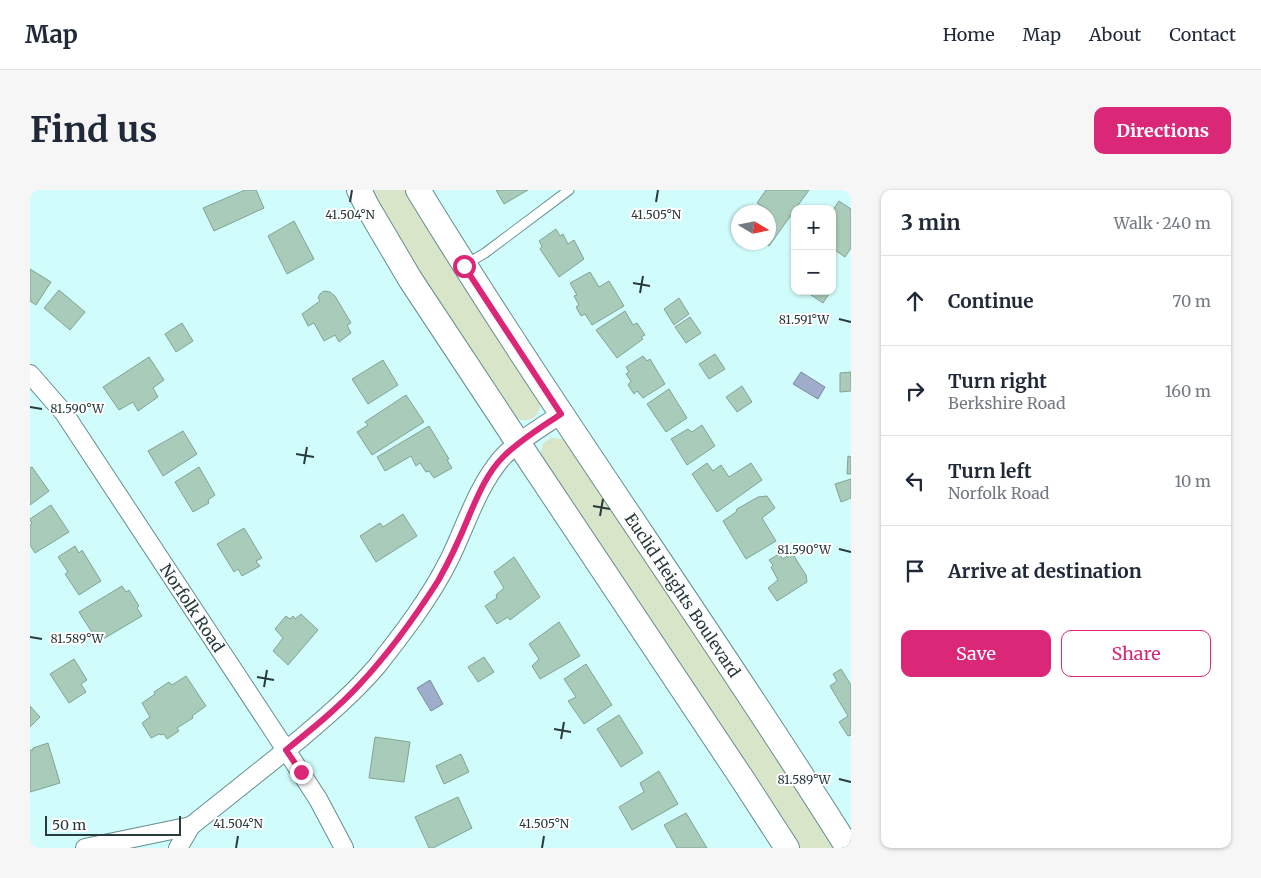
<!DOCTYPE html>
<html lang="en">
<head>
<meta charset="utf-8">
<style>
	body { margin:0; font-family:Merriweather,serif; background:#f6f6f7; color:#1f2937 }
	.controls { position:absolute; right:15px; top:15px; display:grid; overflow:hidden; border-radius:10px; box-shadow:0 1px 4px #0004 }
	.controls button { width:45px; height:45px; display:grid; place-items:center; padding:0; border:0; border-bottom:1px solid #e0e1e3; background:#fff; color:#1f2937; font:25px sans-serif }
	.compass { position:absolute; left:701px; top:15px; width:45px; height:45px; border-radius:50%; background:#fff; box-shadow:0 1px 4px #0004; rotate:100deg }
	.scale { position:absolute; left:15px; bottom:12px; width:136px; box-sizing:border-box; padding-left:5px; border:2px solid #293a3a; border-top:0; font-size:14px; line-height:18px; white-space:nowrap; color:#293a3a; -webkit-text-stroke:4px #fff; paint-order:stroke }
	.stop { position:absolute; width:15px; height:15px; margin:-11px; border:4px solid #db2777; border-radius:50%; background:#fff }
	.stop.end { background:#db2777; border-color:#fff; box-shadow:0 1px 5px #0008 }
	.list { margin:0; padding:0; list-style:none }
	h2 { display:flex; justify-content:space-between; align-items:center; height:65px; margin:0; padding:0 20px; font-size:21px }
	h2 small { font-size:16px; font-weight:400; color:#747a83 }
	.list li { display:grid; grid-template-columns:32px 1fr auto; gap:15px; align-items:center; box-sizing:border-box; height:90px; padding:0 20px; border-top:1px solid #e0e1e3 }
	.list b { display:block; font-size:19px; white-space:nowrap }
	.list p { margin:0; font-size:16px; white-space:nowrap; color:#747a83 }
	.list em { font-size:16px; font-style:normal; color:#747a83 }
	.actions { display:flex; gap:10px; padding:15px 20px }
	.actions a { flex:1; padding:11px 0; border:1px solid #db2777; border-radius:10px; text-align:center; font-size:18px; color:#db2777 }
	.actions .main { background:#db2777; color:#fff }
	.icon { flex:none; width:28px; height:28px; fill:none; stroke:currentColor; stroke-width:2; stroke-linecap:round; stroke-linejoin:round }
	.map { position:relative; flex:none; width:821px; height:658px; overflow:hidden; border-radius:10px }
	header { display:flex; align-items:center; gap:30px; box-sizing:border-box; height:70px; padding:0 25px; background:#fff; border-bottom:1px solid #e0e1e3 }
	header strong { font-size:24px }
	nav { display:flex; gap:28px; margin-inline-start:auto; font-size:18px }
	.intro { display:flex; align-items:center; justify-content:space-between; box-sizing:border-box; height:120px; padding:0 30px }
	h1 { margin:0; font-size:35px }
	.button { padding:12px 22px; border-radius:10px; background:#db2777; color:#fff; font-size:18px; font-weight:700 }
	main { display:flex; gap:30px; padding:0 30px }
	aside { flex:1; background:#fff; border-radius:10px; box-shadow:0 1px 4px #0004 }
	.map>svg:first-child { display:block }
</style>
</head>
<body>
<header>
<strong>Map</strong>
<nav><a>Home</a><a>Map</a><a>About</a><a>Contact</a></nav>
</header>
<div class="intro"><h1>Find us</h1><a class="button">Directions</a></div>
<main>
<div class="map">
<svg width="821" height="658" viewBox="0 0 821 658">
	<rect width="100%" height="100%" fill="#d1fcfc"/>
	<g fill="#d8e5c9">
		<path d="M340,0h38l133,211c-2,17 -9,21 -25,18l-100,-150z"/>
		<path d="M522,248l15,1 270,409h-38l-23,-38 -235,-355c1,-10 1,-13 11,-17z"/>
	</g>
	<g fill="#9fadcb" stroke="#7c8aa0">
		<polygon points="771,182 795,197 788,209 763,194"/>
		<polygon points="400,490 413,514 401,521 387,498"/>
	</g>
	<g fill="#a9cbb9" stroke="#82a392">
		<polygon points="215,0 226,0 234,18 184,41 173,18"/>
		<polygon points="466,0 498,0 474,14"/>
		<polygon points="736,0 779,0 739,56 734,52 738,52 738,22 734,22 736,19 727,13"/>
		<polygon points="809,11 821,19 821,58 815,67 802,58 802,21"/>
		<polygon points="264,31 284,69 257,84 238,46"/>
		<polygon points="526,39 530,46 533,44 538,54 544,50 554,69 529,87 510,59 512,56 509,51"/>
		<polygon points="0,79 21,92 6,115 0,111"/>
		<polygon points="560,82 569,97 579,91 594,116 562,135 555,124 551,126 546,117 549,115 544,106 547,105 540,93"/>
		<polygon points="29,100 55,122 40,140 14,118"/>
		<polygon points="294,101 300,102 305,106 321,133 317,135 321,143 309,152 305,145 294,151 284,133 278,136 272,124 290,111 288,108 290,104"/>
		<polygon points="779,101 801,101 793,113 778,103"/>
		<polygon points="649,108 659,124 644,135 634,119"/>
		<polygon points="595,121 603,135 607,133 615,145 611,147 613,149 587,168 566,140"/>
		<polygon points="660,127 671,143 656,153 645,137"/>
		<polygon points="152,133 163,151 146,162 135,144"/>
		<polygon points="685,164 695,179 679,189 669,174"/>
		<polygon points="613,166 617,171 620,169 635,194 613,208 607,201 604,204 598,195 601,191 596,184 599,182 596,177"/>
		<polygon points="119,167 134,190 123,198 128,207 108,221 103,212 89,220 73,197"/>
		<polygon points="353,170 368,195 338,214 322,189"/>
		<polygon points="821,182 821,201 810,202 810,183"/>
		<polygon points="712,196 722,212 707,222 696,207"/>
		<polygon points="639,199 657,228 636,242 617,214"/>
		<polygon points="376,205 394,232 342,265 327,242 338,235 335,232"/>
		<polygon points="672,235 685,256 657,275 641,249 658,239 662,242"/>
		<polygon points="399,236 419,269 417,270 422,278 404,288 399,281 396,282 390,273 386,276 381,266 355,281 347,267"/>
		<polygon points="153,241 167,264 133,286 118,261"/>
		<polygon points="818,266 821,267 821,284 817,284"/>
		<polygon points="677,273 683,281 691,275 699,287 721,273 732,290 687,322 662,284"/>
		<polygon points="2,277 19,301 0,315 0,278"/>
		<polygon points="169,277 185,305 178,310 179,313 163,322 145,292"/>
		<polygon points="821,289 821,308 811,312 805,294"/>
		<polygon points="737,306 745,318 732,328 746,351 716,369 693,331 706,322 707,319 728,307"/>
		<polygon points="21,315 39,342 5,363 0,355 0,335 2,334 0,329"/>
		<polygon points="373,324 387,346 346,372 330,346 350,333 353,337"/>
		<polygon points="214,338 232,368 226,371 230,376 212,386 208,379 204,382 187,354"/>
		<polygon points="45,356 49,363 52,360 71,391 49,405 35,384 38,382 28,367"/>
		<polygon points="762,363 776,385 777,392 747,411 738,398 748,390 741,377 743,375 739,370 749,364 753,369"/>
		<polygon points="484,367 510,407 480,430 478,427 467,434 455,416 467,408 466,405 474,398 464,382"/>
		<polygon points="92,396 96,402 99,400 109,416 107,418 112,426 68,452 49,422"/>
		<polygon points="271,424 288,440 258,475 243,461 253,448 245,439 256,426 260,429 263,426 265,429"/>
		<polygon points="529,432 550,466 510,489 502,476 509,469 499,454"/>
		<polygon points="454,467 464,482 448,492 438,477"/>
		<polygon points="44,469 57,490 51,494 56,502 39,513 20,484"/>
		<polygon points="556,474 582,515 554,534 538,511 546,507 534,489"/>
		<polygon points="811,479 821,495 821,545 818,546 809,532 818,526 800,496 807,491 803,484"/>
		<polygon points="156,486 176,516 162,526 163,528 147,538 149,541 137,549 134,544 131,545 129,544 121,548 112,533 120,527 112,513 125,504 124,502 139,492 142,495"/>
		<polygon points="0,516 10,527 0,537"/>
		<polygon points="589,525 613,563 591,577 567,539"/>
		<polygon points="345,547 380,552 374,592 339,588"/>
		<polygon points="18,553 30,593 0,602 0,560 3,560 3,558"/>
		<polygon points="431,564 439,582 414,594 406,576"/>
		<polygon points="629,581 648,614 602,640 589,617 614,602 610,593"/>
		<polygon points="428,607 442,638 403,658 399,658 385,627"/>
		<polygon points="656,623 677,658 647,658 634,635"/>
	</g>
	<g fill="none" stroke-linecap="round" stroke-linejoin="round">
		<defs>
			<polyline id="lane" points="436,74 455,63 539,0"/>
			<g id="street">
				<path id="s1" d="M0,184l34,39 222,337 32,49 26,49"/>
				<polyline points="55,658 161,636"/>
				<path d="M148,658l13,-22c36,-29 73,-58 109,-87 27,-23 54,-46 77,-73 26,-33 53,-68 72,-106 17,-34 27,-71 52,-101 15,-17 41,-32 60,-45"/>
			</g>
			<g id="secondary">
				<polyline points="329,0 337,16 380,89 489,254 713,590 757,658"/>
				<path id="s2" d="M388,0c137,224 291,436 430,658"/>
			</g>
		</defs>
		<use href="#lane" stroke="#658d8d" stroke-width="11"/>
		<use href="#street" stroke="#658d8d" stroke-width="20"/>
		<use href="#secondary" stroke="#658d8d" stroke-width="26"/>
		<use href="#lane" stroke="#fff" stroke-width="9"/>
		<use href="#street" stroke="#fff" stroke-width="18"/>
		<use href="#secondary" stroke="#fff" stroke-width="24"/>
	</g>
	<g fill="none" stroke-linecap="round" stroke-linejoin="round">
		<path stroke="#db2777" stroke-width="6" d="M271,582l-15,-22c26,-21 52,-42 74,-66 29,-31 55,-67 78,-103 12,-21 22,-43 31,-65 9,-21 18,-43 34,-59 17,-17 39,-30 58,-43l-97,-148"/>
	</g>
	<path fill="none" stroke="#293a3a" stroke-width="2" d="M320,12l2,-12M626,12l2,-12M603,93l17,3M610,103l3,-17M809,129l12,3M0,217l12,2M266,264l18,3M274,274l3,-17M563,316l17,3M570,326l3,-17M809,359l12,3M0,447l12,2M227,487l17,3M234,497l3,-17M524,539l17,3M531,549l3,-17M809,589l12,3M206,658l2,-12M512,658l2,-12"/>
	<g text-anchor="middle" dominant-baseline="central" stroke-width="4" stroke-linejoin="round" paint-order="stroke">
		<g font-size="16" fill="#293a3a" stroke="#fff">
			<text stroke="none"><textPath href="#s2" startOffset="484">Euclid Heights Boulevard</textPath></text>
			<text stroke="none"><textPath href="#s1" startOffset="285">Norfolk Road</textPath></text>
		</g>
	</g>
	<g font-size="12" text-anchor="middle" fill="#293a3a" stroke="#fff" stroke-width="4" stroke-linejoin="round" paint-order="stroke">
		<text x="320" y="29">41.504°N</text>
		<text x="626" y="29">41.505°N</text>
		<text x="774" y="134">81.591°W</text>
		<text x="47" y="223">81.590°W</text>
		<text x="774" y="364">81.590°W</text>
		<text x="47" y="453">81.589°W</text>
		<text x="774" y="594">81.589°W</text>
		<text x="208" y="638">41.504°N</text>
		<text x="514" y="638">41.505°N</text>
	</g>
</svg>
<div class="controls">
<button>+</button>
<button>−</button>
</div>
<svg class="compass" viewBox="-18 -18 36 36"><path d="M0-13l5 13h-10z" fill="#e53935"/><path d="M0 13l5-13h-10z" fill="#747a83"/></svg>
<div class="scale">50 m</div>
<div class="stop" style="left:434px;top:76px"></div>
<div class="stop end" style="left:271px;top:582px"></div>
</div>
<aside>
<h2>3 min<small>Walk · 240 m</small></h2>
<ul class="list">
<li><svg class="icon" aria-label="ahead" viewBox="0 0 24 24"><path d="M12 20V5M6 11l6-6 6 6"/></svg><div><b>Continue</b></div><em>70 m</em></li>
<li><svg class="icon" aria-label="right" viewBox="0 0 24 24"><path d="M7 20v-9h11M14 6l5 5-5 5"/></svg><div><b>Turn right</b><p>Berkshire Road</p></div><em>160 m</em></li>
<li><svg class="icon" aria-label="left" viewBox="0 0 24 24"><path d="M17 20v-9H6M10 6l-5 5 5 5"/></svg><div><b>Turn left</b><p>Norfolk Road</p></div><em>10 m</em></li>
<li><svg class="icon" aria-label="arrive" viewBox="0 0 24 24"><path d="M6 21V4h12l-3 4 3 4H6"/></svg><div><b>Arrive at destination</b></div></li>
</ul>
<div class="actions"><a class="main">Save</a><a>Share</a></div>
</aside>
</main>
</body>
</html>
